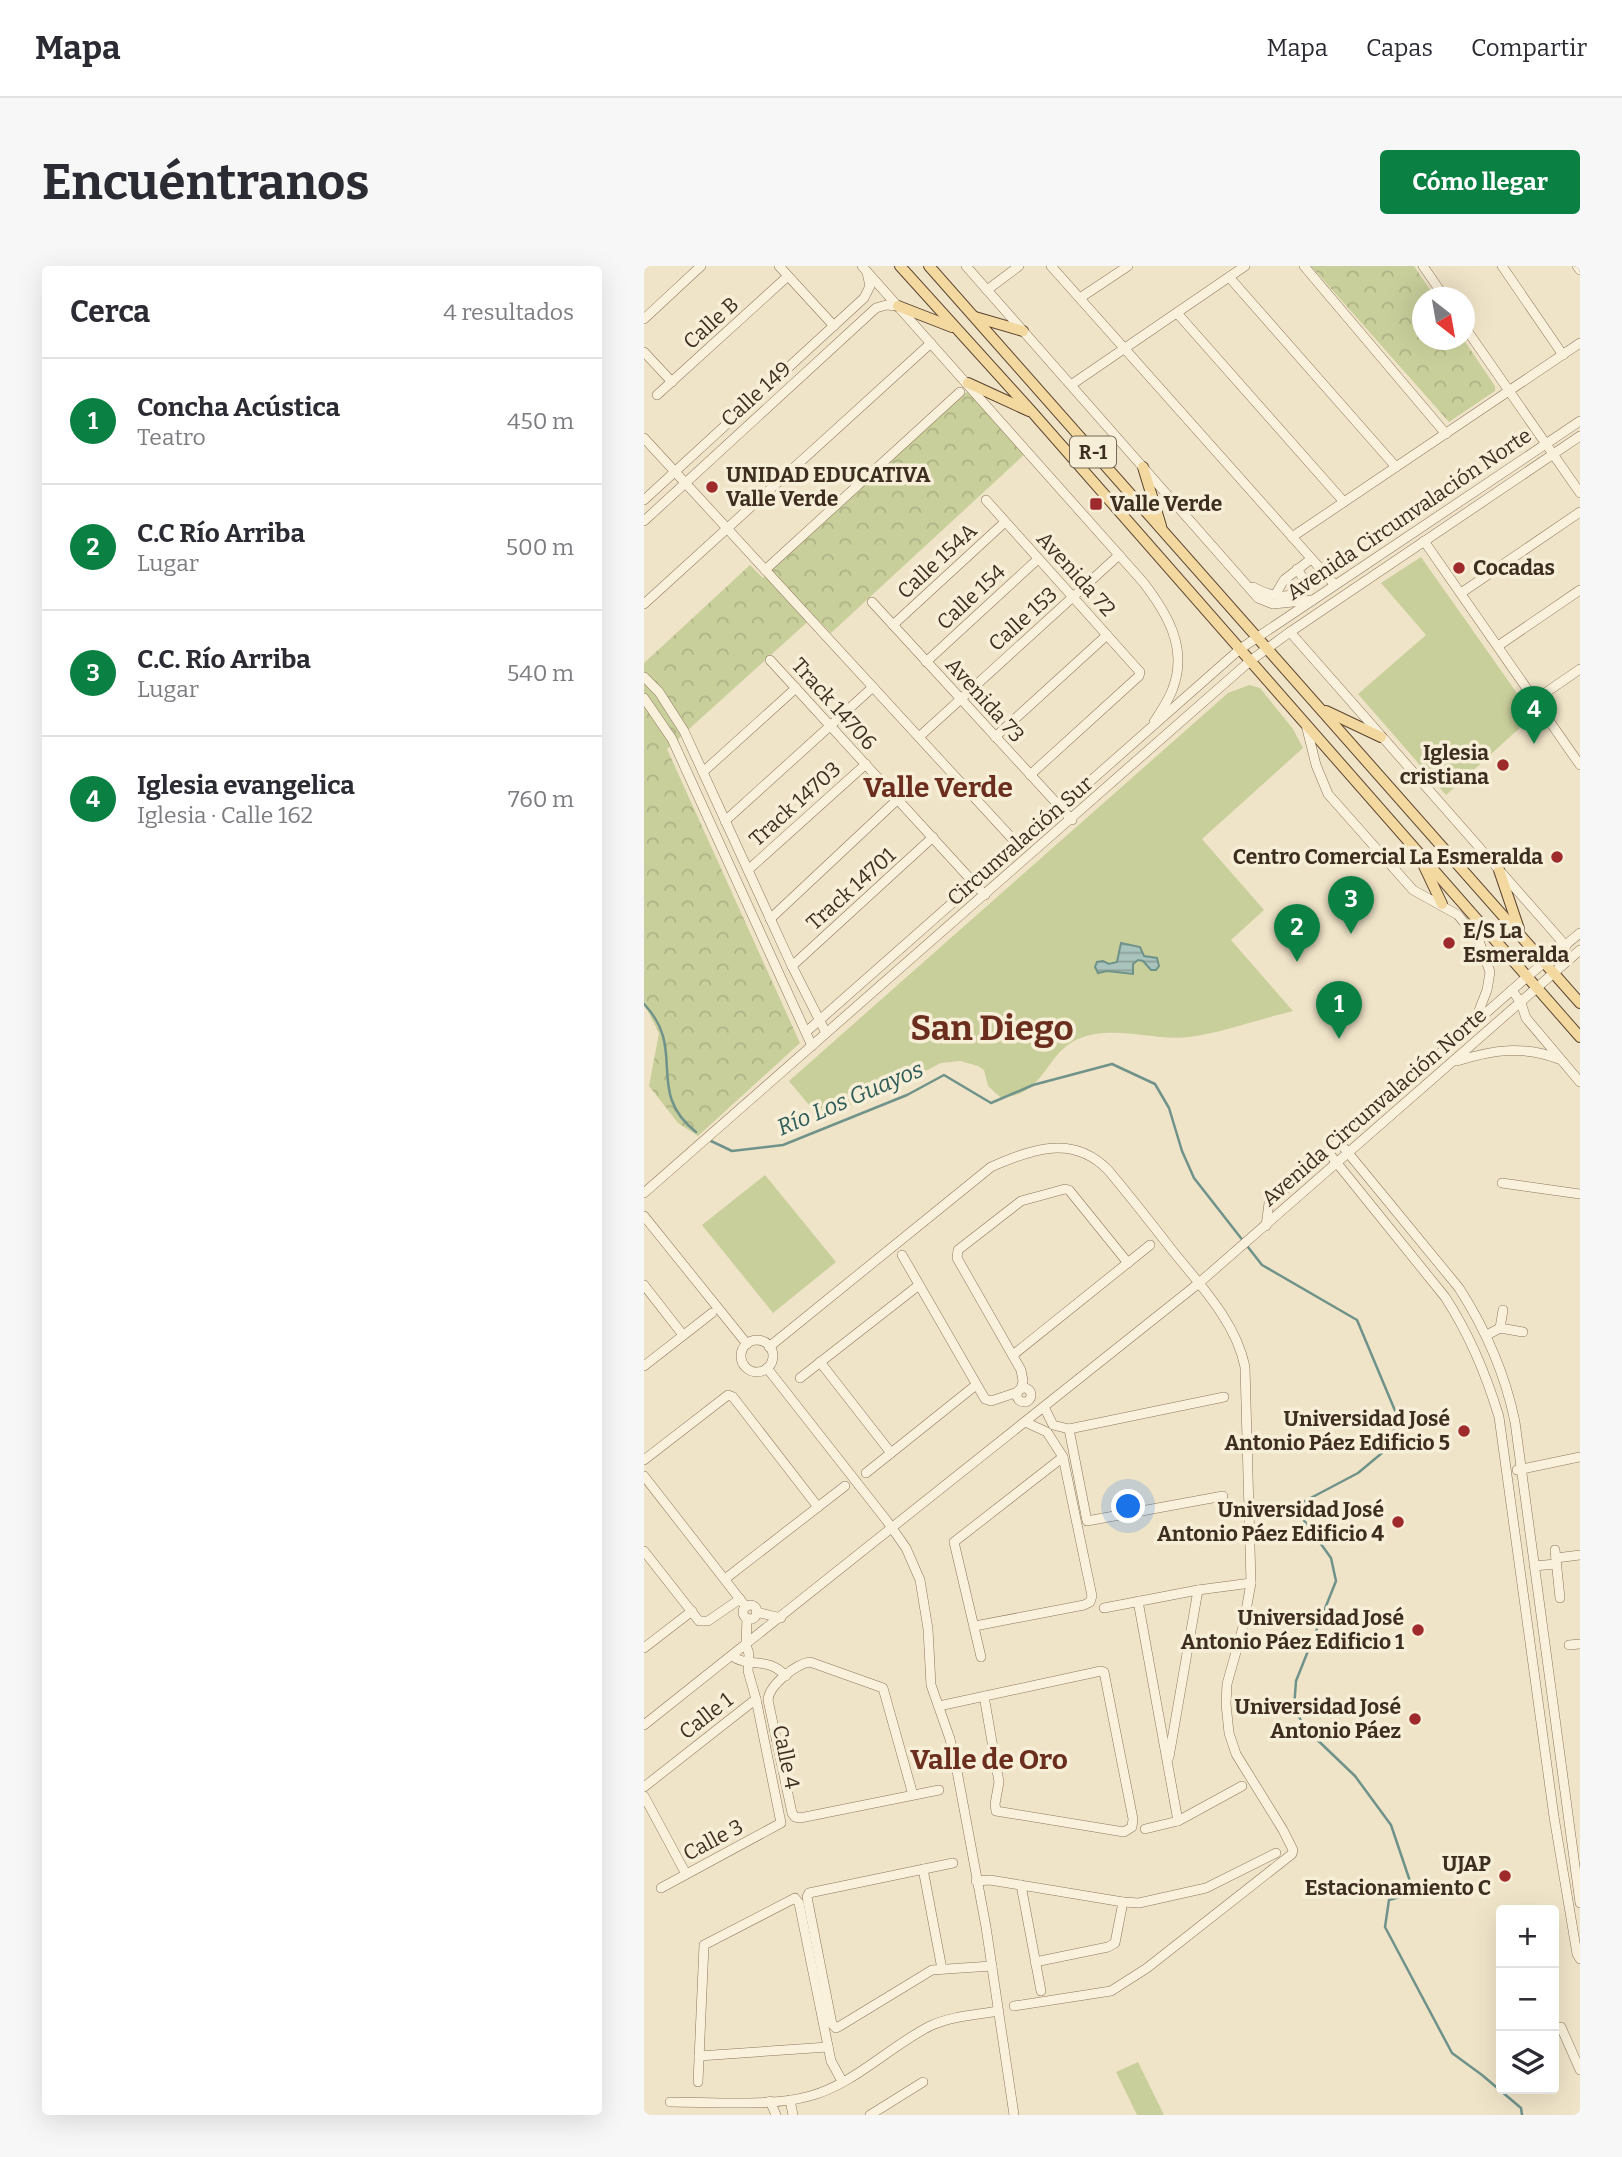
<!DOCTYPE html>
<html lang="es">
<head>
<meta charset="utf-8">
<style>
	body { margin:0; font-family:Bitter,serif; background:#f7f7f7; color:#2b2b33 }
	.controls { position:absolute; right:21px; bottom:21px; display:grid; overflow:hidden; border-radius:7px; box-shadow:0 7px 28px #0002 }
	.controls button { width:63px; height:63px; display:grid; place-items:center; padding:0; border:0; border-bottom:2px solid #e1e1e2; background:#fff; color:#2b2b33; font:35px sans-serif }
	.compass { position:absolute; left:768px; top:21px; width:63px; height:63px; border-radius:50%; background:#fff; box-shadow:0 7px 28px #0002; rotate:149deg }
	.you { position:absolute; left:485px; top:1241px; width:24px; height:24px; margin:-18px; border:5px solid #fff; border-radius:50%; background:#1a73e8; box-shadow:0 0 0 10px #1a73e833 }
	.badge { display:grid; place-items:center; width:46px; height:46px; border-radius:50%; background:#0b8043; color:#fff; font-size:23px; font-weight:700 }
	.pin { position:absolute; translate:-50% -58px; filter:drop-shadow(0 2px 4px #0008) }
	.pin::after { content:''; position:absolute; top:37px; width:24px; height:21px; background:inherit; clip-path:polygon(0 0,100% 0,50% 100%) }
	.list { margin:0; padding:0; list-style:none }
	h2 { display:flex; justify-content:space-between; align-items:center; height:91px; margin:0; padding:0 28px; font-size:30px }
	h2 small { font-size:23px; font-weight:400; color:#7c7c81 }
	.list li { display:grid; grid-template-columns:46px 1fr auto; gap:21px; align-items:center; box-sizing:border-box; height:126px; padding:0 28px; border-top:2px solid #e1e1e2 }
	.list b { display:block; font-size:26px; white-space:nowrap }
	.list p { margin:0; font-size:23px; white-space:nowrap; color:#7c7c81 }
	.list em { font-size:23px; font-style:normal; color:#7c7c81 }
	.icon { flex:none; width:38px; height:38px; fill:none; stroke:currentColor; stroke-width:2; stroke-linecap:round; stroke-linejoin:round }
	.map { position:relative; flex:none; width:936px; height:1849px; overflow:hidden; border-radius:7px }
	header { display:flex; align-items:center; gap:42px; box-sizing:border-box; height:98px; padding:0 35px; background:#fff; border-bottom:2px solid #e1e1e2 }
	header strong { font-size:33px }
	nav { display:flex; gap:38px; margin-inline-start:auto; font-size:24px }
	.intro { display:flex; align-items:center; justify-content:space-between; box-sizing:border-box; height:168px; padding:0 42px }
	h1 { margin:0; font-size:49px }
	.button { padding:18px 32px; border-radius:7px; background:#0b8043; color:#fff; font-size:24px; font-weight:700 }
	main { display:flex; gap:42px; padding:0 42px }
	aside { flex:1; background:#fff; border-radius:7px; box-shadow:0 7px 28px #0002 }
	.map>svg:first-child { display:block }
</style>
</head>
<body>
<header>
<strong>Mapa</strong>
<nav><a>Mapa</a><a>Capas</a><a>Compartir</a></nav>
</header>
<div class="intro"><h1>Encuéntranos</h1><a class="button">Cómo llegar</a></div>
<main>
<aside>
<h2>Cerca<small>4 resultados</small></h2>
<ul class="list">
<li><span class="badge">1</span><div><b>Concha Acústica</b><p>Teatro</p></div><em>450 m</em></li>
<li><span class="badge">2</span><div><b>C.C Río Arriba</b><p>Lugar</p></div><em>500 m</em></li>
<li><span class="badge">3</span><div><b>C.C. Río Arriba</b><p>Lugar</p></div><em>540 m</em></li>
<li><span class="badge">4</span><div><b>Iglesia evangelica</b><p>Iglesia · Calle 162</p></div><em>760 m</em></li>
</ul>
</aside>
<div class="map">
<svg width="936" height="1849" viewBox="0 0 936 1849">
	<defs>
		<pattern id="park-crowns" width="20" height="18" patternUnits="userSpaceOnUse" patternTransform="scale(1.75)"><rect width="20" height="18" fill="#c9cf9b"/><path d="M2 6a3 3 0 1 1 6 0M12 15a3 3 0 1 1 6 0" fill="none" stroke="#aeb285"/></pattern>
		<pattern id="water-rules" width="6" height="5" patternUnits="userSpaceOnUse" patternTransform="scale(1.75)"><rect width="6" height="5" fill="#a9c4bc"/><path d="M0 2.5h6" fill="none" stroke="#8ba098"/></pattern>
	</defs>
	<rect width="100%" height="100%" fill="#f0e4c8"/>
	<g fill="#c9cf9b">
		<polygon points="777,291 889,450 802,529 714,428 782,369 737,317"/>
		<path d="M605,419l11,3 33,41 10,19 -101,91 62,71 -33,30 62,71c-33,8 -72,22 -104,26 -37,4 -76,-13 -111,2 -33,14 -34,59 -78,58l-12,-11 -4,-16 -6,-4 -18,-5 -19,2 -54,28 -68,26 -30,-36 439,-388z"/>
		<polygon points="121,909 192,996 129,1047 58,959"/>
		<polygon points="494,1796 520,1849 493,1849 472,1806"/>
	</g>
	<g fill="url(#park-crowns)">
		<polygon points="667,0 770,0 791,31 778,32 778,74 820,74 851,120 851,125 805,156"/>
		<polygon points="325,124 382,187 187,367 170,350 23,483 156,777 54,870 34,857 5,820 15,767 0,738 0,397 106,299 119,312"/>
	</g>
	<polygon fill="url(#water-rules)" stroke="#6f938a" stroke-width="2" points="477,677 496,681 500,690 513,692 515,700 512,704 507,704 499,695 494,694 489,698 489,708 463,705 454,707 451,701 453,696 459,695 465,698 473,696"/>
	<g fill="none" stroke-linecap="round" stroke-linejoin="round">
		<g stroke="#6f938a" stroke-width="2.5">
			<path d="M0,738c44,46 0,87 52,128"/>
			<polyline points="67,875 88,885 139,879 263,829 300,809 347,837 389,819 468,798 511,818 525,842 538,885 550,912 618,999 713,1054 752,1147 749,1172 738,1187 714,1207 661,1235 659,1253 687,1292 692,1315 652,1415 650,1442 662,1463 711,1510 747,1559 770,1627 745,1634 741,1661 808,1787 838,1809 877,1842 878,1849"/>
		</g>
		<defs>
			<g id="minor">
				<polyline points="135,0 190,60"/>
				<path d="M218,0l281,316c24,31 45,66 30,106 -4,12 -12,23 -19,34"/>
				<polyline points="322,0 614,332 629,338 669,334"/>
				<polyline points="407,0 691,319"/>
				<polyline points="660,0 802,168"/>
				<polyline points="779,0 801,32"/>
				<polyline points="858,0 919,89"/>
				<polyline points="933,0 936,4"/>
				<polyline points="585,11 752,201"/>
				<polyline points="343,24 375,0"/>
				<polyline points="436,32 484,0"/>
				<polyline points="533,47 700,236"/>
				<polyline points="0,53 57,0"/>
				<polyline points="820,60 936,227"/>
				<polyline points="0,86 28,116"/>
				<polyline points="427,119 601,0"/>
				<polyline points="13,129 144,10"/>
				<polyline points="0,172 374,579"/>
				<polyline points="0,234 220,32 226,20 223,7"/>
				<polyline points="342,234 496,406 495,410 386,509"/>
				<polyline points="0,255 232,42 242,39 254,40"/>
				<polyline points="648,271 936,77"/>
				<polyline points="780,275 936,499"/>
				<polyline points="121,304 316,126"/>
				<path d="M609,321c16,9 44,17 52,-6l-8,-12"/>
				<polyline points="817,327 936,246"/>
				<polyline points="631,329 640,314 667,293"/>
				<polyline points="228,336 428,554"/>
				<polyline points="0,338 287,77"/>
				<polyline points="249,359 361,256"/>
				<polyline points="646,366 922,680"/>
				<polyline points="854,380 936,324"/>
				<polyline points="126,394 341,629"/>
				<polyline points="282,396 394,293"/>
				<polyline points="0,411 15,426 40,465 148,700 182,767"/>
				<polyline points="0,432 28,473 168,780"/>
				<polyline points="891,434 936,403"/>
				<polyline points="662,459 672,499 684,528 769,624 814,649 835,675 846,706 843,724 831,755"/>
				<polyline points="275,471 475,289"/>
				<polyline points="351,471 463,369"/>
				<polyline points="59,506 152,422"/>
				<polyline points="81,555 229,421"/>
				<polyline points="104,604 222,498"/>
				<polyline points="126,653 254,533"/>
				<polyline points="148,700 289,571"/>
				<polyline points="868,724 877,737 882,752 936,816"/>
				<polyline points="162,766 596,383 936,155"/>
				<path d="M813,795c36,-11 65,-16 102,-2"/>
				<path d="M696,877l119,145c27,42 46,85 56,134l65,481"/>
				<path d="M684,886l117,145c25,38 41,77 54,120l55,400 23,137 3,5"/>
				<polyline points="858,917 936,928"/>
				<polyline points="0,927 606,395 646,366 936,170"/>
				<polyline points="0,950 103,1078"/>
				<polyline points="622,960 625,937 884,710 936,667"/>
				<polyline points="258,989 341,1133 347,1135 374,1126"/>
				<polyline points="0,1019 39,1069"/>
				<polyline points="856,1062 859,1044"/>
				<polyline points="843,1069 856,1062 879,1066"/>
				<circle cx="113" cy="1090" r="16"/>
				<path d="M125,1081l222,-180c41,-18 82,-33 117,3 22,26 43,53 64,80 28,35 64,72 73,117l6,216 -8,44 -16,57 -1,20 3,29 7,21 47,76 10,20 -1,4 -145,114 -36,23 -97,15"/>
				<polyline points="369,1089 506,979"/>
				<polyline points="176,1096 247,1187"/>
				<polyline points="0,1100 68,1047"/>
				<polyline points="123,1102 243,1255 262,1282 276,1314 284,1363 287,1419 306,1473 313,1505 342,1661 370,1849"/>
				<polyline points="156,1112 275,1019"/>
				<circle cx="380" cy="1129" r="7"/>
				<polyline points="377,1123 379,1115 377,1104 313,992 314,984 377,935 421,923 425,924 484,997"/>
				<polyline points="400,1141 409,1159 425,1163 580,1131"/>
				<polyline points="425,1163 443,1255 579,1230"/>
				<polyline points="0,1194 84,1129 89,1131 174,1241"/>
				<polyline points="873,1204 936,1191"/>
				<polyline points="222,1207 332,1119"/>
				<polyline points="0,1210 102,1341"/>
				<polyline points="911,1284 916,1332"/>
				<polyline points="0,1285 55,1355 64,1355 96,1333"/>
				<polyline points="912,1292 936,1289"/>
				<polyline points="890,1300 912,1298"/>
				<polyline points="81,1313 201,1220"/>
				<polyline points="494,1335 534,1555"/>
				<circle cx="106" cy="1346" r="7"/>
				<polyline points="460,1342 554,1324 607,1317"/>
				<polyline points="112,1346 137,1352"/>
				<polyline points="331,1360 440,1339 446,1336 448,1330 419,1191 403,1166 381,1156"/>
				<polyline points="925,1379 936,1378"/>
				<polyline points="0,1382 48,1345"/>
				<path d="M88,1390c19,13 34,-1 54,20"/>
				<polyline points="337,1391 310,1276 419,1191"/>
				<polyline points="295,1440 457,1405 460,1406 489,1553 488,1561 480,1566 352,1545 351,1538 355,1516 340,1430"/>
				<polyline points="0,1459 555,1017 936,684"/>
				<polyline points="525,1491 554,1324"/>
				<polyline points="0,1521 112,1433"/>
				<path d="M269,1529l-30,-107 -73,-26c-14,2 -41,23 -42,38l24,113 3,4 5,1 139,-28"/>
				<polyline points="0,1530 42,1608"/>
				<polyline points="501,1563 534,1555 598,1520"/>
				<polyline points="309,1597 165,1627 163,1631 188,1758 192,1762 196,1760 288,1704 348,1700"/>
				<polyline points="279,1603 298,1703"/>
				<polyline points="332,1615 346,1614 479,1636 495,1637 562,1622 632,1587"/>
				<polyline points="377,1619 397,1725"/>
				<polyline points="17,1622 137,1557 112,1433 104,1405 105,1388 102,1379 103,1352"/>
				<polyline points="391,1696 464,1681 471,1677 479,1636"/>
				<polyline points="917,1761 936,1804"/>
				<polyline points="55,1790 184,1781"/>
				<polyline points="54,1816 60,1679 151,1632 155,1637 187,1795 198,1815"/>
				<polyline points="146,1834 149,1849"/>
				<polyline points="126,1835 132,1849"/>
				<path d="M26,1836c40,0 102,5 140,-6 44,-12 79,-49 120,-70 21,-10 46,-11 68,-15"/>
				<polyline points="226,1849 279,1816"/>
			</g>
			<g id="major">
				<polyline points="256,0 389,147 936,771"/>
				<polyline points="285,0 936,737"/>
				<polyline points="254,40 308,61"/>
				<polyline points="331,51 379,65"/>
				<polyline points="324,117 385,145"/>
				<polyline points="499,201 517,260"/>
				<polyline points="682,445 737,471"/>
				<polyline points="780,600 798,638"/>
				<polyline points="855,604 875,663"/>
			</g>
		</defs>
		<use href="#minor" stroke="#8d765c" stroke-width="10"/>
		<use href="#major" stroke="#5b4430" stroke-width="12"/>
		<use href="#minor" stroke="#faf1dc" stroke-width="9"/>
		<use href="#major" stroke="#f3d9a0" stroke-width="10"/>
	</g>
	<g fill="#9e2a2b" stroke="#f7eed8" stroke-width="2.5">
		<circle cx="68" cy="221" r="7"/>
		<rect x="445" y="231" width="14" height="14" rx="3.5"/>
		<circle cx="815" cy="302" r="7"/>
		<circle cx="859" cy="499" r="7"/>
		<circle cx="913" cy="591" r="7"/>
		<circle cx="805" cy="677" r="7"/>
		<circle cx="820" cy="1165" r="7"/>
		<circle cx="754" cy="1256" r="7"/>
		<circle cx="774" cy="1364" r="7"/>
		<circle cx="771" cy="1453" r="7"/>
		<circle cx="861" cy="1610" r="7"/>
	</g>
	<g text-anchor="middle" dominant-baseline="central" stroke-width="7" stroke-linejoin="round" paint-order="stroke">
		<rect fill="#f7eed8" stroke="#756857" stroke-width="2" x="426" y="170.5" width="46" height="31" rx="5"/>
		<g font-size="19" font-weight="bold" fill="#3d2e20">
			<text x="449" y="186">R-1</text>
		</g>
		<g font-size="21" fill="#3d2e20" stroke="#f7eed8">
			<text transform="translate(67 57) rotate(-42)">Calle B</text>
			<text transform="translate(112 128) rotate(-42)">Calle 149</text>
			<text transform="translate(765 248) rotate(-34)">Avenida Circunvalación Norte</text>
			<text transform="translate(293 295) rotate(-43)">Calle 154A</text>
			<text transform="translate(432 308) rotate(48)">Avenida 72</text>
			<text transform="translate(327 331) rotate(-43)">Calle 154</text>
			<text transform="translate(379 353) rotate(-42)">Calle 153</text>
			<text transform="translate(341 434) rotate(48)">Avenida 73</text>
			<text transform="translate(190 438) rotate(48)">Track 14706</text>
			<text transform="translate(151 538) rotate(-42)">Track 14703</text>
			<text transform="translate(376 575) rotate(-41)">Circunvalación Sur</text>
			<text transform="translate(207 623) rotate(-42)">Track 14701</text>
			<text transform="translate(730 841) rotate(-41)">Avenida Circunvalación Norte</text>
			<text transform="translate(62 1450) rotate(-38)">Calle 1</text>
			<text transform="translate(142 1491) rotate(78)">Calle 4</text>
			<text transform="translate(69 1574) rotate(-28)">Calle 3</text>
		</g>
		<g font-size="21" font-weight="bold" fill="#3d2e20" stroke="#f7eed8" text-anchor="end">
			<text x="82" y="209" text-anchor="start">UNIDAD EDUCATIVA<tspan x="82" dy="24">Valle Verde</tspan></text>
			<text x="466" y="238" text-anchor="start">Valle Verde</text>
			<text x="829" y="302" text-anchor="start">Cocadas</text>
			<text x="845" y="487">Iglesia<tspan x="845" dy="24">cristiana</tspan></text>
			<text x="899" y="591">Centro Comercial La Esmeralda</text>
			<text x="819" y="665" text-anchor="start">E/S La<tspan x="819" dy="24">Esmeralda</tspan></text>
			<text x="806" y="1153">Universidad José<tspan x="806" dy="24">Antonio Páez Edificio 5</tspan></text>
			<text x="740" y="1244">Universidad José<tspan x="740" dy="24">Antonio Páez Edificio 4</tspan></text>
			<text x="760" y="1352">Universidad José<tspan x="760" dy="24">Antonio Páez Edificio 1</tspan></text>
			<text x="757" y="1441">Universidad José<tspan x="757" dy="24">Antonio Páez</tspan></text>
			<text x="847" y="1598">UJAP<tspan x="847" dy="24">Estacionamiento C</tspan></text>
		</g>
		<g font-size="23" font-style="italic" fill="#2f5d5a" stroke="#f7eed8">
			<text transform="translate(206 832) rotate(-23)">Río Los Guayos</text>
		</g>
		<g font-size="28" font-weight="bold" fill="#6b2e1e" stroke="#f7eed8">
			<text x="294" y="521">Valle Verde</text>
			<text x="345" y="1493">Valle de Oro</text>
		</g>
		<g font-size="35" font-weight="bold" fill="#6b2e1e" stroke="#f7eed8">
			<text x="348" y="762">San Diego</text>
		</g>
	</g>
</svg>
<div class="controls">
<button>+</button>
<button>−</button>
<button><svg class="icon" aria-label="layers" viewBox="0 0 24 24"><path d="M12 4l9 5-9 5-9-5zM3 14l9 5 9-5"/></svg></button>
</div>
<svg class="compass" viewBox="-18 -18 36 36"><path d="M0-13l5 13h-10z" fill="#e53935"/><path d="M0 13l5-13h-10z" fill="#7c7c81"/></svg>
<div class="you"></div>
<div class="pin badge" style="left:695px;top:773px">1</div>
<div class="pin badge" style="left:653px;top:696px">2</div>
<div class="pin badge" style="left:707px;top:668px">3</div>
<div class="pin badge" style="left:890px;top:478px">4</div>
</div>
</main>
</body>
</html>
